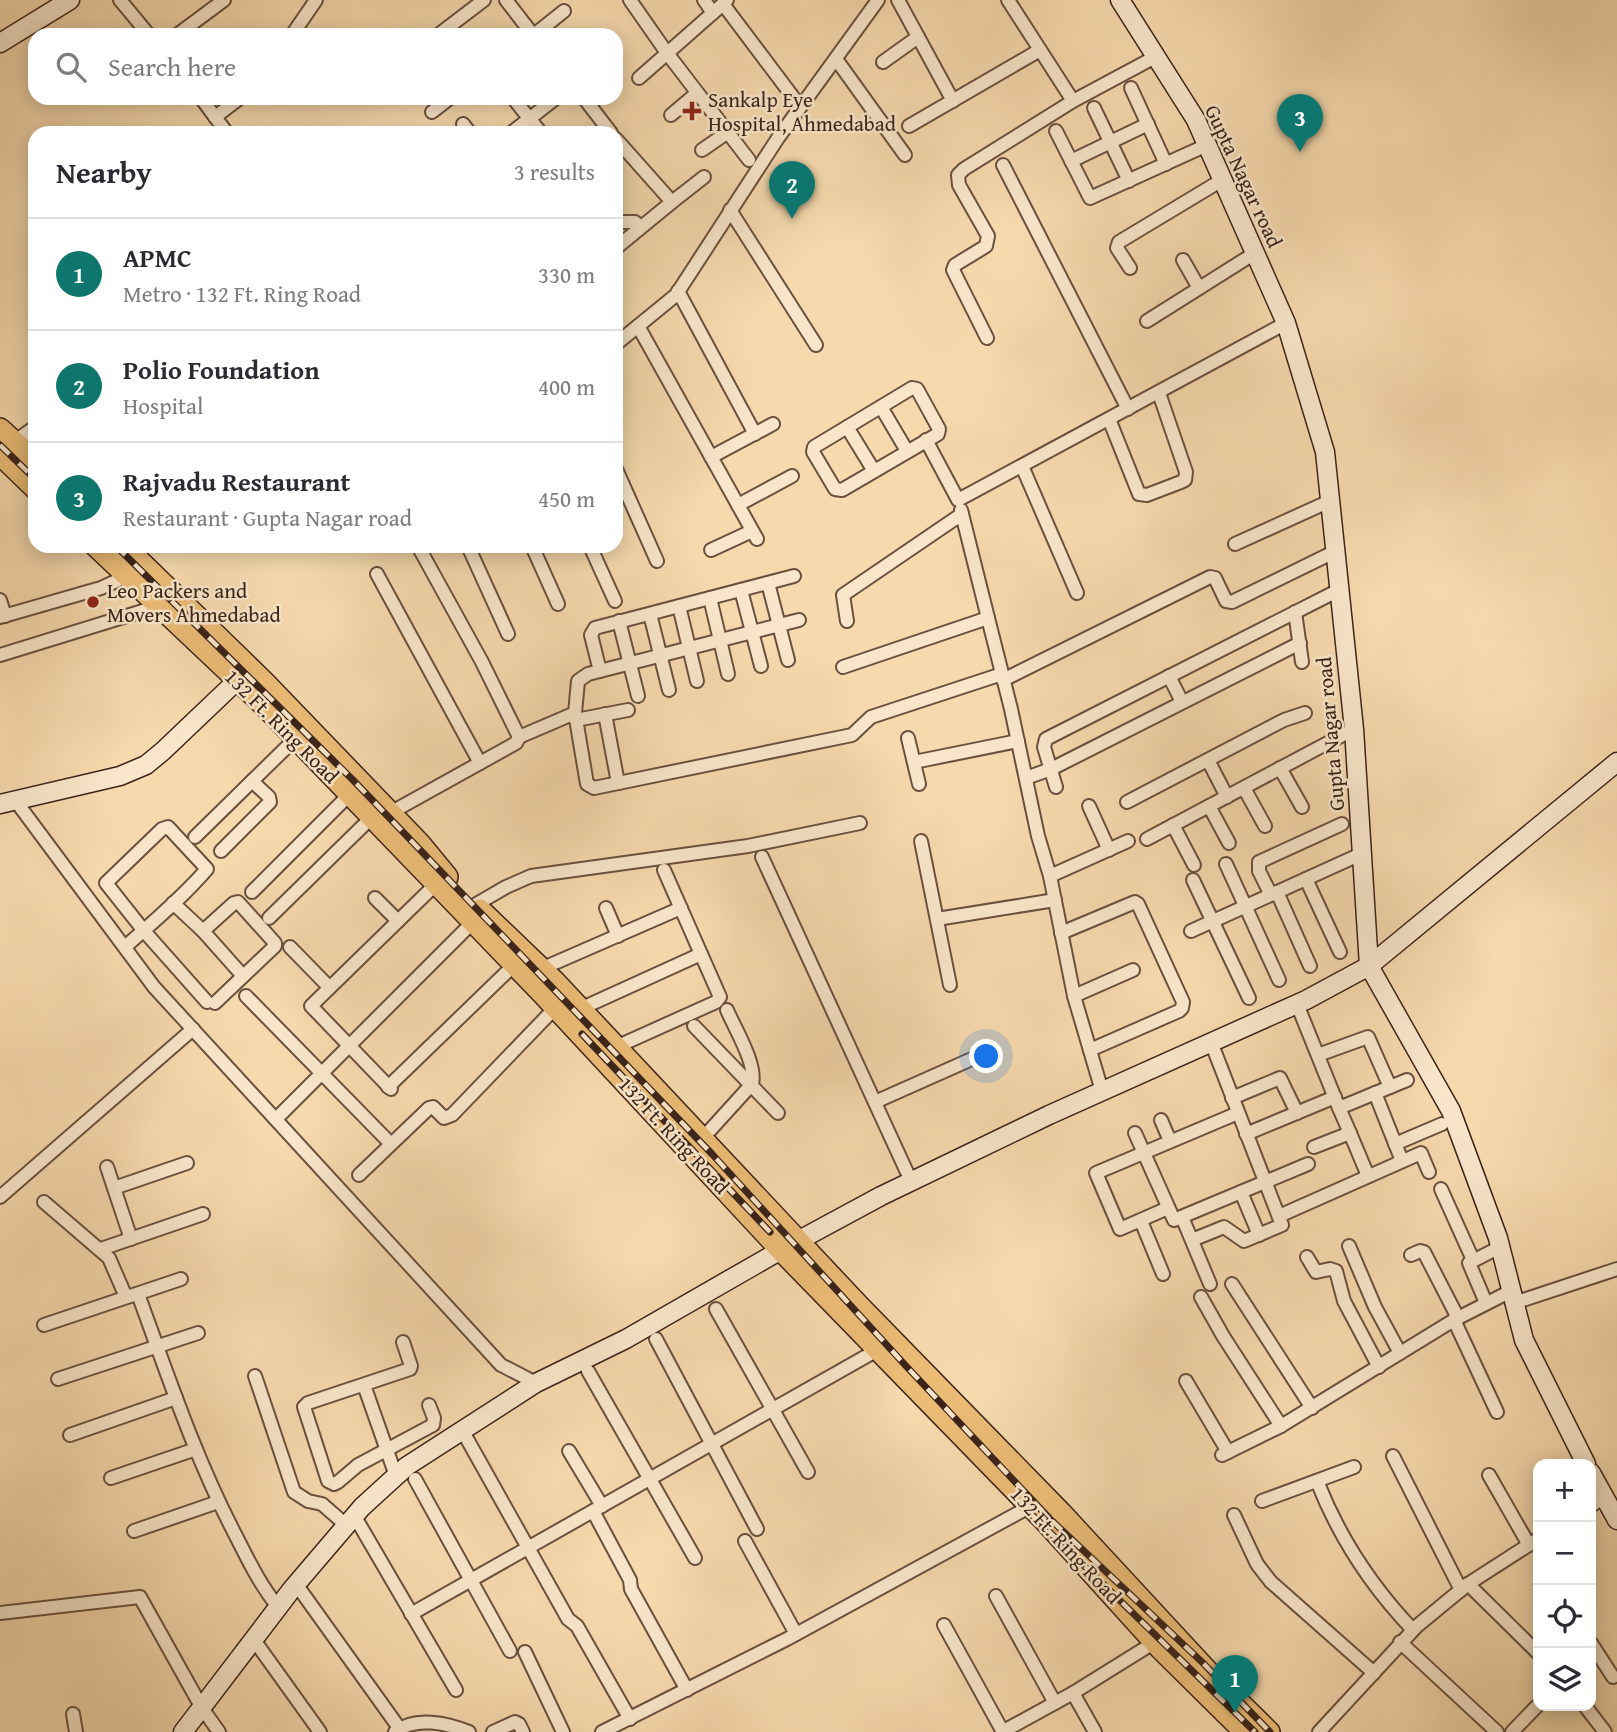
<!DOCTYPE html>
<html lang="en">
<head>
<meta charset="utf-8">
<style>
	body { margin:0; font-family:"Gentium Book Plus",serif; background:#f7f7f7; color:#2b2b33 }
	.controls { position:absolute; right:21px; bottom:21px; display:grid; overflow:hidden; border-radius:14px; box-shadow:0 4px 18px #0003 }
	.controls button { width:63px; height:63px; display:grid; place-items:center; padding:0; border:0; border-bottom:2px solid #e1e1e2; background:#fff; color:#2b2b33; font:35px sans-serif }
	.you { position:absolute; left:987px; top:1057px; width:24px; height:24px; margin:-18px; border:5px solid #fff; border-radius:50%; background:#1a73e8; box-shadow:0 0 0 10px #1a73e833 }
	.badge { display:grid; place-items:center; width:46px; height:46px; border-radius:50%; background:#0f766e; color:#fff; font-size:23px; font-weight:700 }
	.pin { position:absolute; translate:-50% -58px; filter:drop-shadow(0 2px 4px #0008) }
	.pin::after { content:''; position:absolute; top:37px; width:24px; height:21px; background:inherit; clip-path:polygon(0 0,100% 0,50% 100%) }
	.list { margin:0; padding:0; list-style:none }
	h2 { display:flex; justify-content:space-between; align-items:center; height:91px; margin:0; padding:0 28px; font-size:30px }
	h2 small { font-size:23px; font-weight:400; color:#7c7c81 }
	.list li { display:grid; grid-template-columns:46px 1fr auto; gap:21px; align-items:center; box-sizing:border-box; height:112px; padding:0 28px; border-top:2px solid #e1e1e2 }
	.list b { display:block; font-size:26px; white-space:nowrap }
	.list p { margin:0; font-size:23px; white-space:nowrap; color:#7c7c81 }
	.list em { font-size:23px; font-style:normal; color:#7c7c81 }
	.icon { flex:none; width:38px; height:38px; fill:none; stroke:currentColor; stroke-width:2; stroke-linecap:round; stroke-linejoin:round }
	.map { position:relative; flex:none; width:1617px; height:1732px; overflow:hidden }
	.search { position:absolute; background:#fff; box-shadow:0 4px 18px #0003; left:28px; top:28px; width:595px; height:77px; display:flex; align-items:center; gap:18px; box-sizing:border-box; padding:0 24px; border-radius:21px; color:#7c7c81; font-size:26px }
	.panel { position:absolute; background:#fff; box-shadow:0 4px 18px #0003; left:28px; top:126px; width:595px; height:427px; border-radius:21px }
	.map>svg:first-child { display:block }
</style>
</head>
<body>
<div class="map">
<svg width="1617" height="1732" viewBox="0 0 1617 1732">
	<rect width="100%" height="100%" fill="#f6d9ad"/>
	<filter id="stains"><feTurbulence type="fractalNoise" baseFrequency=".00286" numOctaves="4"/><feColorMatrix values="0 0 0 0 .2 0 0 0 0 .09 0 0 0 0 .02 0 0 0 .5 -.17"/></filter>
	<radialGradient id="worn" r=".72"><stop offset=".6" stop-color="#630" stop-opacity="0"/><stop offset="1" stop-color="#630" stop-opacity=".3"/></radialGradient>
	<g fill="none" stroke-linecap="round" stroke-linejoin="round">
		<defs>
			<g id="street">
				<polyline points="120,0 149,35"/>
				<polyline points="506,0 533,35"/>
				<polyline points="630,0 667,53 749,160"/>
				<polyline points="704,0 713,13"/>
				<polyline points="727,0 723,4 793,97"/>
				<polyline points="898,0 953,101"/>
				<polyline points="1008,0 1073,101"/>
				<polyline points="177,35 224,0"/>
				<polyline points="292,35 316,0"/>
				<polyline points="438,35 484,0"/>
				<polyline points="534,35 564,11"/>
				<polyline points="836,59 905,155"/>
				<polyline points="883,62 918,37"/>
				<polyline points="639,78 723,4"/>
				<polyline points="1131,88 1166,164"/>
				<polyline points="201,98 227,133"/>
				<polyline points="513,98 541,133"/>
				<polyline points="584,98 611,133"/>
				<polyline points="1094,108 1129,181"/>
				<polyline points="432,112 450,98"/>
				<polyline points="671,115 697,93"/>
				<polyline points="215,117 240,98"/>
				<polyline points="463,124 470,133"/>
				<polyline points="909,126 1040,50"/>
				<polyline points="1056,131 1090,198 1207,145"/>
				<polyline points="511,133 556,98"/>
				<polyline points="616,139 672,202 616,248"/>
				<polyline points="702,150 728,132"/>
				<polyline points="1071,161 1148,124"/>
				<polyline points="1003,165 1128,409"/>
				<polyline points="672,202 704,177"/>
				<polyline points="730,210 816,345"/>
				<polyline points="616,222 635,222 640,227"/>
				<polyline points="1183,260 1199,288"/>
				<polyline points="1130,268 1117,248 1119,242 1222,180"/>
				<polyline points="678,291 755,434"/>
				<polyline points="1147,321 1255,253"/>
				<polyline points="638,326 757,539"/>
				<polyline points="987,338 953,270 955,265 986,246 988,236 959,185 958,175 964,169 1073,101 1157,56"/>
				<polyline points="616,344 676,295 778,138 878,0"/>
				<polygon points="912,388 917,389 939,429 938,434 842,490 835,489 813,452 814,447"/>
				<polyline points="881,407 907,451"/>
				<polyline points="1109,419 1139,494 1147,495 1181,482 1185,480 1186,472 1159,393"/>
				<polyline points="847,427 874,471"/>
				<polyline points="926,440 958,500 1286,323"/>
				<polyline points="14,442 35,427"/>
				<polyline points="711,457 773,424"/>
				<polyline points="1022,466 1077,593"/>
				<polyline points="616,469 657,561"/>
				<polyline points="738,505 792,476"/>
				<polyline points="961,510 988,618"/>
				<polyline points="1235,544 1330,501"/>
				<polyline points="468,546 508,634"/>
				<polyline points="532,546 558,604"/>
				<polyline points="590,546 615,601"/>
				<polyline points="711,550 752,531"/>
				<polyline points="377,574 480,763"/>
				<polyline points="768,583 788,660"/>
				<polyline points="741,590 761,666"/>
				<polyline points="710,598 728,674"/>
				<polyline points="0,600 5,616"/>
				<polyline points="679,606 697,681"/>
				<polyline points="1295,612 1302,662"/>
				<polyline points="650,614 669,690"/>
				<polyline points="0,617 101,588 127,576"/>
				<polyline points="619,621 638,696"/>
				<polyline points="847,621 843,595 962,514"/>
				<polyline points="0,655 159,606"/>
				<polyline points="843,667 988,618 1011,709 1038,836 1050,876 1074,996 1102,1091"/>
				<polyline points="600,671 591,635 595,628 794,576"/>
				<polyline points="1169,676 1182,702"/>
				<polyline points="1003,680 1210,577 1215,578 1226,601 1232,602 1336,551"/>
				<polyline points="575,713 587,784 594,788 852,735 871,717 1002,674"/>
				<polyline points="605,714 618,783"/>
				<polyline points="576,720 628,710"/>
				<polyline points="519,737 575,713 578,681 588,674 799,620"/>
				<polyline points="908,738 919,784"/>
				<polyline points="1208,760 1227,797"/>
				<polyline points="914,762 1018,741"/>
				<polyline points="1280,768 1302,807"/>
				<polyline points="1026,778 1051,769 1300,643"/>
				<polyline points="1056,787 1044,747 1046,739 1341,589"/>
				<polyline points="1244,788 1265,826"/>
				<polyline points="15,800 154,987 501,1365 536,1383"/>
				<polyline points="1127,802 1284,720 1305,713"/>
				<polyline points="1089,806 1109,850"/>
				<polyline points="1209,806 1229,843"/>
				<polyline points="390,813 516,743 519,737 482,662 418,546"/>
				<polyline points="1173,825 1194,865"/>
				<polyline points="195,837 296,738"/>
				<polyline points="1147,839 1354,729"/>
				<polyline points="921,841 950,985"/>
				<polyline points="221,851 270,802 269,797 252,781"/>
				<polyline points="762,857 911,1181"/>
				<polyline points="1226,864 1279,980"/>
				<polyline points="1050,876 1128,841"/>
				<polyline points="1306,879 1340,952"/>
				<polyline points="1193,880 1249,998"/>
				<polyline points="252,892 350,794"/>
				<polyline points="1277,892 1310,966"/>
				<polyline points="1271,895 1259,871 1259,862 1342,824"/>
				<polyline points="375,898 398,921"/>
				<polyline points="173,903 203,931 234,903 238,902 275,943 275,946 215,1003"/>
				<polyline points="475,905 506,887 531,876 748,846 860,823"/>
				<polyline points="606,908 618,936"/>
				<polyline points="269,918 372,817"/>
				<polyline points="937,919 1055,900"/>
				<polyline points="203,931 243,976"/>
				<polyline points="1191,931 1361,854"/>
				<polyline points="1061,933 1135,902 1138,904 1183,1002 1182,1008 1179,1011 1090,1050"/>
				<path d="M125,947c27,-24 58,-50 82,-78l-39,-42 -6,2 -56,54 38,48 63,71"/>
				<polyline points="290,947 329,987"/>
				<polyline points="541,969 681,908"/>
				<polyline points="246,996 391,1144"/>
				<polyline points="1074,996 1133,970"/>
				<polyline points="1297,1004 1339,1108 1407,1080"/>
				<polyline points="580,1009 701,954"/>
				<polyline points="694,1026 778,1113"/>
				<polyline points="616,1047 716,1002 720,997 664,870"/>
				<polyline points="1318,1055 1368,1037 1390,1087"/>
				<polyline points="388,1087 514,965"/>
				<polyline points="391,1089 311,1006 436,884"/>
				<polyline points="1375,1093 1402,1161"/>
				<polyline points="1232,1098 1280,1078 1297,1113"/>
				<polyline points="875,1102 983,1054"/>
				<polyline points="276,1119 473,922"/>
				<polyline points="1161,1120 1170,1141"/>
				<polyline points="1135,1133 1174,1220 1308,1164"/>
				<polyline points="1350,1133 1368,1176"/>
				<polyline points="1246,1134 1335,1097"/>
				<path d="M703,1138l49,-54c5,-20 -17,-55 -25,-74"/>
				<polyline points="1395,1144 1442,1124"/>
				<polyline points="1314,1147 1350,1133 1339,1108"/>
				<polyline points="107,1167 131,1239"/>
				<polyline points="359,1175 429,1108 433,1107 444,1118 452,1115 555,1008"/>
				<polyline points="114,1188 187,1163"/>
				<polyline points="1441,1189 1473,1260"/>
				<polyline points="1241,1192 1259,1235"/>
				<polyline points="0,1197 193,1029"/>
				<polyline points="44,1202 109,1258 126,1297"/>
				<polyline points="1168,1208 1120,1229 1096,1173 1238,1113"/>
				<polyline points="1279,1216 1421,1153 1429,1172"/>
				<polyline points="1182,1217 1210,1284"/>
				<polyline points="1141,1221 1163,1274"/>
				<polyline points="1192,1240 1224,1227 1244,1241 1282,1225 1211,1042"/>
				<polyline points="1349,1246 1375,1307 1400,1353"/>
				<polyline points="101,1249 203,1214"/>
				<polyline points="1411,1255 1420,1251 1424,1252 1458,1318"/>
				<polyline points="1307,1257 1316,1272 1330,1269 1336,1271 1344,1301 1379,1367"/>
				<polyline points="1232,1284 1312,1408"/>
				<path d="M138,1294c30,82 58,166 99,244 12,24 24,48 41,69"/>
				<polyline points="1201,1297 1223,1336 1281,1426 1454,1320 1511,1291"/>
				<polyline points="1486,1303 1469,1263 1500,1247"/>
				<polyline points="1514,1303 1617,1269"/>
				<polyline points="716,1309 808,1472"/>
				<polyline points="1454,1320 1497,1412"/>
				<polyline points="44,1325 181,1279"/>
				<polyline points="656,1339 757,1529"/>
				<polyline points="403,1342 411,1366 410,1369 308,1403 304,1407 328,1481 334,1484 338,1482 358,1465 433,1425 434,1418 429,1405"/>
				<polyline points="588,1371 695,1558"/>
				<polyline points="255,1376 294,1492 308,1501 322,1504 346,1525"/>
				<polyline points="58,1379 198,1333"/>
				<polyline points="1186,1381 1228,1452"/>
				<polyline points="364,1385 396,1476"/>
				<polyline points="462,1430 568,1619 577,1626 630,1719"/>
				<polyline points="70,1435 176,1398"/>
				<polyline points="569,1451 602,1506"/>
				<polyline points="1222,1455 1281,1426"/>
				<polyline points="1393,1456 1461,1590"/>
				<polyline points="1489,1475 1529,1545"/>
				<polyline points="111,1478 196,1449"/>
				<polyline points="415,1479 510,1651"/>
				<path d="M1317,1481c22,56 54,105 96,149"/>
				<polyline points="1262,1501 1354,1467"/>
				<polyline points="1591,1506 1604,1497"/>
				<polyline points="593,1511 630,1580 631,1589 687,1690"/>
				<polyline points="1234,1515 1257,1564 1271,1582 1374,1673"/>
				<polyline points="358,1522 456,1690"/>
				<polyline points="134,1531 218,1502"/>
				<polyline points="745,1541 796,1634"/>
				<polyline points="296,1584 397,1725"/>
				<polyline points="1468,1584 1538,1653"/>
				<polyline points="996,1596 1055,1703"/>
				<polyline points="0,1613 140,1597 202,1708 219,1732"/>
				<polyline points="411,1614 879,1349"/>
				<polyline points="944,1625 1003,1732"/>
				<polyline points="254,1640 320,1732"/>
				<polyline points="1400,1642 1497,1732"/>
				<polyline points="1591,1643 1613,1677"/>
				<polyline points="525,1652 563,1732"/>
				<polyline points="1073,1693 1095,1732"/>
				<polyline points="1585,1706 1605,1732"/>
				<polyline points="73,1714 76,1732"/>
				<path d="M395,1732c20,-16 52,-9 74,0"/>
				<polyline points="493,1732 515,1722 519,1724 523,1732"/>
				<polyline points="602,1732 787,1639 1031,1506"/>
				<polyline points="1002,1732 1073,1693 1155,1642"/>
				<polyline points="1319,1732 1417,1626 1468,1584 1538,1539"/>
				<polyline points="1512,1732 1538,1705"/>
			</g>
			<g id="secondary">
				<polyline points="1120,0 1196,120 1286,323 1325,452 1354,729 1369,966 1451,1111 1498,1238 1524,1340 1586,1464"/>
				<polyline points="0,43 70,0"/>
				<polyline points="0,804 120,776 146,765 163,751 247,671"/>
				<polyline points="1591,1473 1617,1520"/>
				<polyline points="183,1732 292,1589 362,1507 407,1466 536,1383 626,1339 781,1250 881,1196 1049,1115 1306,1000 1369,966 1617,762"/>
			</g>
			<g id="primary">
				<polyline points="0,429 35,461"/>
				<polyline points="0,454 35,488"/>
				<polyline points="96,546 263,704 543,994 781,1250 1046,1522 1160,1648 1245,1732"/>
				<polyline points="124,546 264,682 419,843 447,877"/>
				<polyline points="480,910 554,981 858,1305 1061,1513 1209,1673 1269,1732"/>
			</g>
		</defs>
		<use href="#street" stroke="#6a503f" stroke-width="16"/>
		<use href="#secondary" stroke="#3b231a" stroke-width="21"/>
		<use href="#primary" stroke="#3b231a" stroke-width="24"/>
		<use href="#street" stroke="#f9e6ca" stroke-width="12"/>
		<use href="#secondary" stroke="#f9e6ca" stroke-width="18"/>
		<use href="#primary" stroke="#ebbc76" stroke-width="21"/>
		<defs>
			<g id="rail">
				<polyline points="0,445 35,479"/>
				<polyline points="116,546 353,780 712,1154 906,1366 1050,1519 1203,1663 1270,1732"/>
				<polyline points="582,1034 770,1232"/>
				<polyline points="1029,1512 1255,1732"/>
			</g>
		</defs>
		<use href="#rail" stroke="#3b231a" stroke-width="7"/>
		<use href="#rail" stroke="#f9e6ca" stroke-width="4.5" stroke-dasharray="13" stroke-linecap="butt"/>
	</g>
	<g fill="#8f2418" stroke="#f9e6ca" stroke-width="2.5">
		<path d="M688.5 100.5h7v7h7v7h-7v7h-7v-7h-7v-7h7z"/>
		<circle cx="93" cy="602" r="7"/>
	</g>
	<g text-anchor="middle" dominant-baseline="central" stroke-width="5" stroke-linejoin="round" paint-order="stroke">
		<g font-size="21" fill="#3b231a" stroke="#f9e6ca" text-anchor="start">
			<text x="708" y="99">Sankalp Eye<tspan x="708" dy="24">Hospital, Ahmedabad</tspan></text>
			<text x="107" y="590">Leo Packers and<tspan x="107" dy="24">Movers Ahmedabad</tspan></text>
		</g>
		<g font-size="21" fill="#3b231a" stroke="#f9e6ca">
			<text transform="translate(1244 176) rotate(65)">Gupta Nagar road</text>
			<text transform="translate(282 726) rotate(45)">132 Ft. Ring Road</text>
			<text transform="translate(1330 734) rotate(-95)">Gupta Nagar road</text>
			<text transform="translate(674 1135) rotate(47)">132 Ft. Ring Road</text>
			<text transform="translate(1066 1545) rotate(47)">132 Ft. Ring Road</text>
		</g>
	</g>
	<rect width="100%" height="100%" filter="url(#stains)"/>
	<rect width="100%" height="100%" fill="url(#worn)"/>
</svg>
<div class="controls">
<button>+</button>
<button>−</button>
<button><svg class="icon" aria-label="locate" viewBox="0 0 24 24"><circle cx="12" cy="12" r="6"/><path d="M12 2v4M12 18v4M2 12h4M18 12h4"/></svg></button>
<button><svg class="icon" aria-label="layers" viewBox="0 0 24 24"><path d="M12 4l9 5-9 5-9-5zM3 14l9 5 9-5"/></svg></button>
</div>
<div class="you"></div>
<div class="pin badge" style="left:1235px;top:1713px">1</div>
<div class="pin badge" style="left:792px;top:219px">2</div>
<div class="pin badge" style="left:1300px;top:152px">3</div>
<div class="search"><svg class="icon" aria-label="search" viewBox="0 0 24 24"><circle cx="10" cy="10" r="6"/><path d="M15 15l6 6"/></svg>Search here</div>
<section class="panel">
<h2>Nearby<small>3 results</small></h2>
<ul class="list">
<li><span class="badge">1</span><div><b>APMC</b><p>Metro · 132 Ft. Ring Road</p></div><em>330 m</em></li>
<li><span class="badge">2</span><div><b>Polio Foundation</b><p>Hospital</p></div><em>400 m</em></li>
<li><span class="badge">3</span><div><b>Rajvadu Restaurant</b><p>Restaurant · Gupta Nagar road</p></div><em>450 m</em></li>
</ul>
</section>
</div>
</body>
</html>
